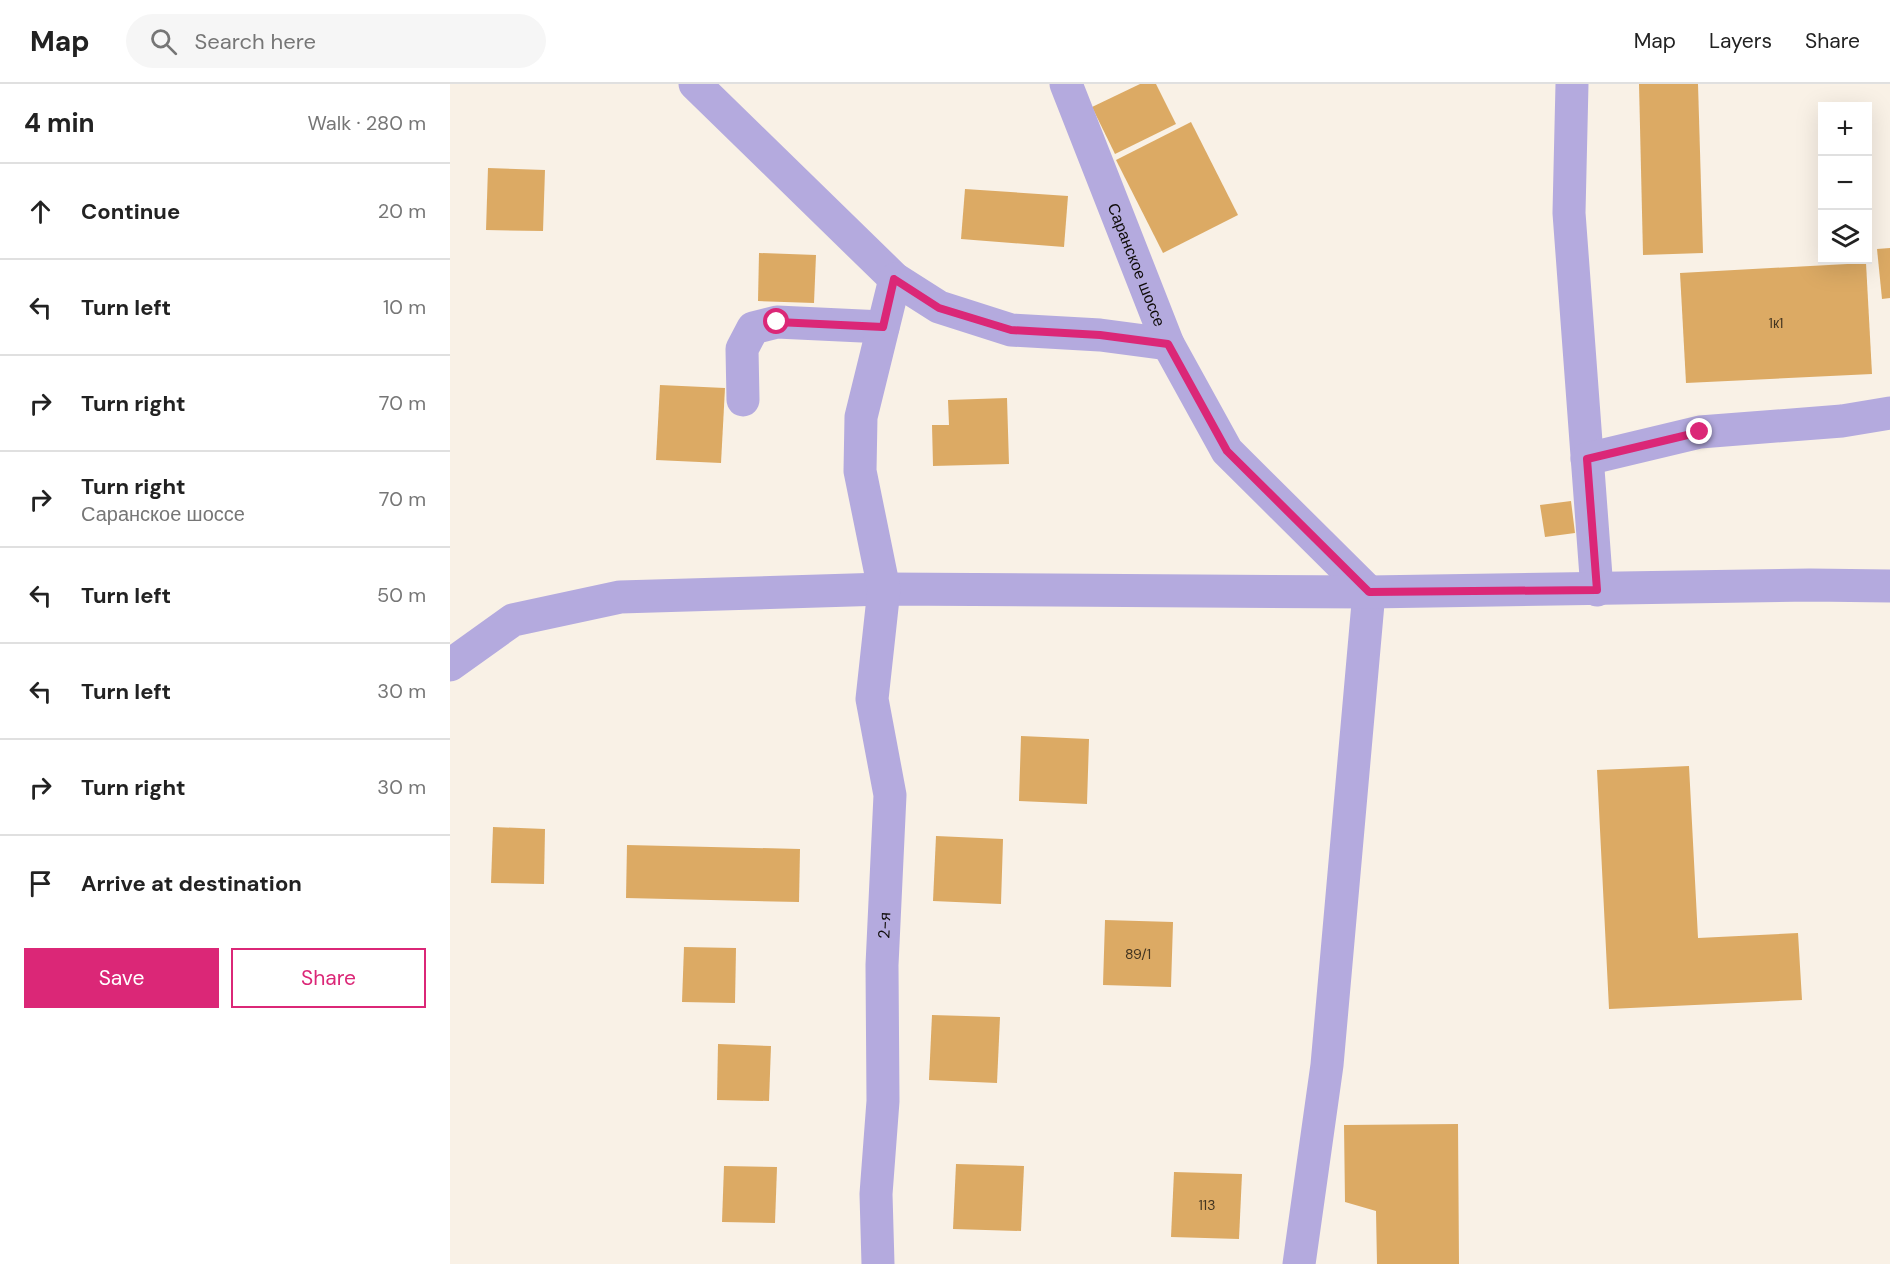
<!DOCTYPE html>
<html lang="en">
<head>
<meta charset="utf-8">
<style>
	body { margin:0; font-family:"DM Sans",sans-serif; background:#f6f6f6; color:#222 }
	.controls { position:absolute; right:18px; top:18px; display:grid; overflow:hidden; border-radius:0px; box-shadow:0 6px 24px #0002 }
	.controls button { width:54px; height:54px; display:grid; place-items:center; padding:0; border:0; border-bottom:2px solid #e0e0e0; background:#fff; color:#222; font:30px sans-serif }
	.stop { position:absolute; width:18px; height:18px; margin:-14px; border:4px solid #db2777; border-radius:50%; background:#fff }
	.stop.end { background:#db2777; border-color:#fff; box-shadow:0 2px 6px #0008 }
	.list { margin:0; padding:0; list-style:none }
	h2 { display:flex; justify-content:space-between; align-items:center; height:78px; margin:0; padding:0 24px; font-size:26px }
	h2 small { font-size:20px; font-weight:400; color:#767676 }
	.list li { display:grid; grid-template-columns:39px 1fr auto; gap:18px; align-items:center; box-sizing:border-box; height:96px; padding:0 24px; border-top:2px solid #e0e0e0 }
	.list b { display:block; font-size:22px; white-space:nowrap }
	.list p { margin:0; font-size:20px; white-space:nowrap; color:#767676 }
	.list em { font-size:20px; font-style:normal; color:#767676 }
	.actions { display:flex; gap:12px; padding:18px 24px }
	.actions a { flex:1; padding:14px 0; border:2px solid #db2777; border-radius:0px; text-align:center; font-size:21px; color:#db2777 }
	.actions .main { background:#db2777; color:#fff }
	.icon { flex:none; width:33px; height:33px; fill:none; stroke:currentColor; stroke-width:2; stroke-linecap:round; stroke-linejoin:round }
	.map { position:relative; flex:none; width:1440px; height:1180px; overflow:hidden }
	header { display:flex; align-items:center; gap:36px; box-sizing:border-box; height:84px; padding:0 30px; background:#fff; border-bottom:2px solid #e0e0e0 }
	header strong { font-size:28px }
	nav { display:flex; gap:33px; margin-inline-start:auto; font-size:21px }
	.search { width:420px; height:54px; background:#f6f6f6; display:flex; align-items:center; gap:15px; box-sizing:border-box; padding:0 21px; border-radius:33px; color:#767676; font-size:22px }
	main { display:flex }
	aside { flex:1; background:#fff }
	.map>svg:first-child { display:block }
</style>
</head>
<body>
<header>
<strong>Map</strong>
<div class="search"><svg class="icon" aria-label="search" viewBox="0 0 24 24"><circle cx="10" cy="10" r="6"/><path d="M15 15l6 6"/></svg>Search here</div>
<nav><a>Map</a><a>Layers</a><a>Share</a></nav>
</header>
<main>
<aside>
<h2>4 min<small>Walk · 280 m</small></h2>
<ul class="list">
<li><svg class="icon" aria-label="ahead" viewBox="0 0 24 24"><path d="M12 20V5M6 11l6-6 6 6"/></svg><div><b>Continue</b></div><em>20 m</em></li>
<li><svg class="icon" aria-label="left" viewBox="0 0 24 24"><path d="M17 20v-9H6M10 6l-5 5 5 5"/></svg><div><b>Turn left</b></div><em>10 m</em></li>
<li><svg class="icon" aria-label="right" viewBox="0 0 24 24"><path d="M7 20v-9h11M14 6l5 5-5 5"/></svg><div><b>Turn right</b></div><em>70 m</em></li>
<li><svg class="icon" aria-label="right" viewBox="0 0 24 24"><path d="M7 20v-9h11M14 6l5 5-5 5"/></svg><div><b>Turn right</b><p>Саранское шоссе</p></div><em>70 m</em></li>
<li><svg class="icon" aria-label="left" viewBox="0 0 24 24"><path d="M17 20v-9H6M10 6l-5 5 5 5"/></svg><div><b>Turn left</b></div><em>50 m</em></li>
<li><svg class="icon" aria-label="left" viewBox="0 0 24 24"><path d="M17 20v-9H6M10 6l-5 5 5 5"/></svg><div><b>Turn left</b></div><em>30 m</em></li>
<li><svg class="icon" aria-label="right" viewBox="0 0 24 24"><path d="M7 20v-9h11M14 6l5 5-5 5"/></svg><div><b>Turn right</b></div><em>30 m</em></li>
<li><svg class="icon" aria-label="arrive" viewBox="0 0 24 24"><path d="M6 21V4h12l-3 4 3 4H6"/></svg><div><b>Arrive at destination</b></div></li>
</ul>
<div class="actions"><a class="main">Save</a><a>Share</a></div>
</aside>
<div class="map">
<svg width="1440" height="1180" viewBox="0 0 1440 1180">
	<rect width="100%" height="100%" fill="#f9f1e6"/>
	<g fill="#dcaa64">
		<polygon points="690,0 706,0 726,40 665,70 642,23"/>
		<polygon points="1189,0 1248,0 1253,169 1193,171"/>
		<polygon points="741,38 788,131 713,169 666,76"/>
		<polygon points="38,84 95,86 93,147 36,146"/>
		<polygon points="515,105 618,112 614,163 511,155"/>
		<polygon points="1440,164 1440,214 1432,215 1427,165"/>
		<polygon points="309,169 366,171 364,219 308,217"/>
		<polygon points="1416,179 1422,290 1236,299 1230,189"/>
		<polygon points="210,301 275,304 271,379 206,376"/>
		<polygon points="557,314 559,380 483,382 482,341 499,341 498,316"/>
		<polygon points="1121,417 1125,449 1095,453 1090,421"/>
		<polygon points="571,652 639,655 637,720 569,717"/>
		<polygon points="1239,682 1248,854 1348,849 1352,916 1159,925 1147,686"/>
		<polygon points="43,743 95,745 94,800 41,799"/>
		<polygon points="486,752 553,755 551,820 483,817"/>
		<polygon points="177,761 350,765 349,818 176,814"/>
		<polygon points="655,836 723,838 721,903 653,901"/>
		<polygon points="234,863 286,864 285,919 232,918"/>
		<polygon points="482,931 550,933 547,999 479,996"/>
		<polygon points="268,960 321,962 319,1017 267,1016"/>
		<polygon points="1008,1040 1009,1180 927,1180 926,1127 895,1118 894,1041"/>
		<polygon points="506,1080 574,1082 571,1147 503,1145"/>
		<polygon points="274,1082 327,1083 325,1139 272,1138"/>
		<polygon points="724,1088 792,1090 789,1155 721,1153"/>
	</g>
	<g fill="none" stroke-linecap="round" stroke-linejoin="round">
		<g stroke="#b4aade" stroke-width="33">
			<polyline points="245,0 445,195 489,223 561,246 650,251 718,260"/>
			<path id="s1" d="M616,0l102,260 59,107 142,141 -42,473 -28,199"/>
			<polyline points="1122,0 1119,129 1147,506"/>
			<polyline points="293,316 292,265 303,244 327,238 433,243"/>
			<polyline points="1137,375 1250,348 1392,337 1440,329"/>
			<polyline points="0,581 63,536 170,513 434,505 919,508 1360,501 1440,502"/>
			<path id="s2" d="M428,1180l-2,-70 7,-93 -1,-136 8,-170 -18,-96 12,-110 -24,-118 1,-54 34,-138"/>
		</g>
	</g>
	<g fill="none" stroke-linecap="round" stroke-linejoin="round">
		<polyline stroke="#db2777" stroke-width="8" points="327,238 433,243 444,195 489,224 561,246 650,251 718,260 777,367 919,508 1147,506 1137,375 1250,348"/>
	</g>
	<g text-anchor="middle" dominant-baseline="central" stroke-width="5" stroke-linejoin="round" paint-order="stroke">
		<g font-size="14" fill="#423420">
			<text x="1326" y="239">1к1</text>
			<text x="688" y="870">89/1</text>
			<text x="757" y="1121">113</text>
		</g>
		<g font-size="16" fill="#0f0c09" stroke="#fff">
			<text stroke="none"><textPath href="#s1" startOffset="194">Саранское шоссе</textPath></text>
			<text stroke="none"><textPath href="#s2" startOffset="339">2-я</textPath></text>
		</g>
	</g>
</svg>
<div class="controls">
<button>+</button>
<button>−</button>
<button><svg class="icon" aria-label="layers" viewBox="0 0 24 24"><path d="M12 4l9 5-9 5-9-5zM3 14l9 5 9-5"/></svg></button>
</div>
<div class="stop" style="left:327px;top:238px"></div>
<div class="stop end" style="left:1250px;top:348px"></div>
</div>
</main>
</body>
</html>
